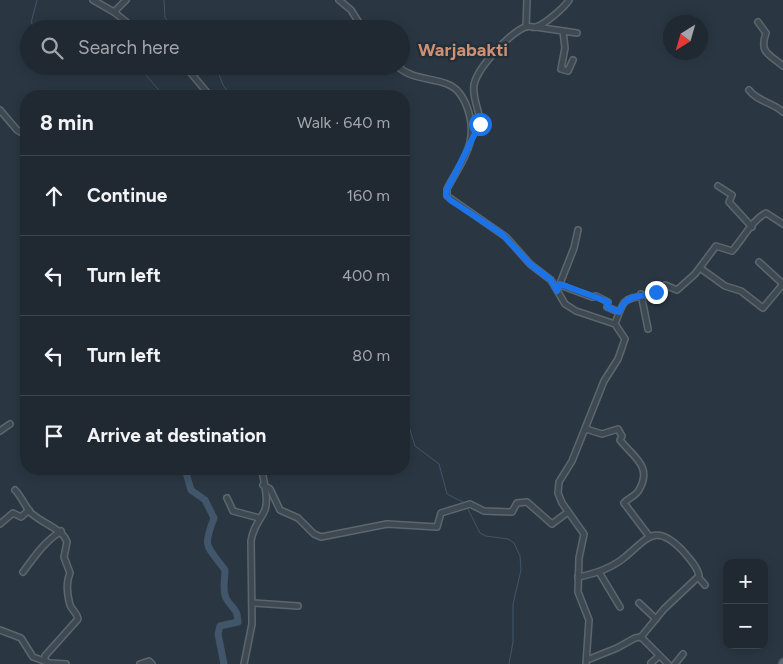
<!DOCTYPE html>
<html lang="en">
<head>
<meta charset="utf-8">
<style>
	body { margin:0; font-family:Figtree,sans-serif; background:#2d353e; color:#f1f3f6 }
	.controls { position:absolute; right:15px; bottom:15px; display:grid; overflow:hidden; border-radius:10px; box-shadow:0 2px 12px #0003 }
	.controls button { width:45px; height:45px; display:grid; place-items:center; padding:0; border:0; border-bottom:1px solid #3d454d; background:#202932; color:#f1f3f6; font:25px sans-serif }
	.compass { position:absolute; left:663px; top:15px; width:45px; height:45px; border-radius:50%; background:#202932; box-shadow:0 2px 12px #0003; rotate:217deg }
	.stop { position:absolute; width:15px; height:15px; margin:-11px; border:4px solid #1a73e8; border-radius:50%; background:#fff }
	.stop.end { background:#1a73e8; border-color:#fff; box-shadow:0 1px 5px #0008 }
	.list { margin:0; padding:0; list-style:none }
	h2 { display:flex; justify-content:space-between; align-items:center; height:65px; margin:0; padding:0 20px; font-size:21px }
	h2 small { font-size:16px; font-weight:400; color:#a2a6ac }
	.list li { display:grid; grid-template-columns:32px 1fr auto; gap:15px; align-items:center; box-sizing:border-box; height:80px; padding:0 20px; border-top:1px solid #3d454d }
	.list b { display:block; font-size:19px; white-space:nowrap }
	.list em { font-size:16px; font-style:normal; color:#a2a6ac }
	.icon { flex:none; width:28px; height:28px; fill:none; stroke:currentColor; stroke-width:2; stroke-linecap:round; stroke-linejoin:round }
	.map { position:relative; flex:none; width:783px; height:664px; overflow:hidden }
	.search { position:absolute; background:#202932; box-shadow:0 2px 12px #0003; left:20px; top:20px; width:390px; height:55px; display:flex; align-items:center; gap:12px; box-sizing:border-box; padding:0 18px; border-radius:28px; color:#a2a6ac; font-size:19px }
	.panel { position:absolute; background:#202932; box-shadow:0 2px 12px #0003; left:20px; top:90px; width:390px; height:385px; border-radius:20px }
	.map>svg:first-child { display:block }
</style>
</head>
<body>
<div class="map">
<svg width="783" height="664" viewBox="0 0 783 664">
	<rect width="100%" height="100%" fill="#2a3742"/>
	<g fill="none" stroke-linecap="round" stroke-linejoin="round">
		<g stroke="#41566a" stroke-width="1">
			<polyline points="37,0 31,23 39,29"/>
			<polyline points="164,0 165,18 177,29"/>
			<polyline points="138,66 164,96"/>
			<polyline points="216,66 223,85 231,96"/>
			<polyline points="404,411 415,446 439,464 447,494 465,503"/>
			<polyline points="467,507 480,533 486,536 508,539 514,543 520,556 521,570 513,604 513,642 509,664"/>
		</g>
		<path stroke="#41566a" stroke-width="7" d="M185,469l6,21 14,10 9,18c-12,31 -7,27 11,52 0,9 -3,20 1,28 6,12 11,8 12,24l-18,4 -2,8 6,30"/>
		<defs>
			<g id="minor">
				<polyline points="93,0 114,12 135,29"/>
				<polyline points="339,0 351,10 363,29"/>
				<polyline points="114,12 126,0"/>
				<path d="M758,22l8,11c-7,20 3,21 17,33"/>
				<polyline points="526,27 527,0"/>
				<polyline points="536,27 563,31 565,48 561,69 568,71 573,60"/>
				<polyline points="563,31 577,33"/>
				<polyline points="185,66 210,96"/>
				<path d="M397,66c16,14 32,11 50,18 11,4 16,13 20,23 13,35 -5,53 -20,82v7l59,41 24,27 21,16 14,24 11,7 39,13 10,15 -7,20 -14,22 -32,80 -13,21 -1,11 4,10 22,31 -5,24 -1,34 11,28 -3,44"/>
				<path d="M749,90c9,12 23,12 34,22"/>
				<polyline points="0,110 17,130 26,135"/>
				<path d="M473,131l7,-7c0,-14 -8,-25 -6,-39 3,-17 35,-51 51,-58 4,-2 7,1 11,0 8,-2 29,-20 33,-27"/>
				<polyline points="718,186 732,195 729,202 752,227"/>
				<polyline points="759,262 783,284"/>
				<polyline points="700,268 725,286 741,291 763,308 783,284"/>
				<polyline points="560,285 592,297 596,296 608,302 607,307 619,312"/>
				<polyline points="559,286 574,248 578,230"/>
				<polyline points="641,294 648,329"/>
				<path d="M615,324c10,-29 9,-24 37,-30 5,-1 9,-6 13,-9l12,5 18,-16 21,-28 16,5c11,-12 20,-31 34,-38l17,11"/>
				<path d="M586,429l16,5 16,-5 4,7 -2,4c13,17 33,26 19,50 -3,6 -11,8 -15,13l25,33"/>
				<polyline points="0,431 10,424"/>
				<polyline points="263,485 270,489 280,510 298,518 314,534 321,537 387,524 437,527 441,513 470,504 484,511 512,512 517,503 527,502 552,524 568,512"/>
				<path d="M15,490c7,7 10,17 16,23 12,11 32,16 36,29l-3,15 6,16c-4,9 -3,21 0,32 2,5 7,8 8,14l-33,37v5"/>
				<polyline points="227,498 233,511 259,518"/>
				<polyline points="0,524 13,513 21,517 29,510"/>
				<path d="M23,572c12,-16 21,-30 38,-41"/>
				<polyline points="599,572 620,607"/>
				<path d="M578,577c16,-3 34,-9 47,-20 22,-18 30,-35 57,-7 6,7 16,17 17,26l-35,33 -23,28 27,27"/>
				<polyline points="698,577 705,585"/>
				<polyline points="253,603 298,606"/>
				<polyline points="639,603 656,619"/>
				<polyline points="0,630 21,638 33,657 50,663 66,664"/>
				<polyline points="587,660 617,648 635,638 641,637"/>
				<polyline points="651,663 659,656"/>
				<polyline points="140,664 149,661 152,664"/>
				<path d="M244,664l8,-40 -1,-83c2,-13 7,-18 13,-29 6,-11 -1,-31 -2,-43"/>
				<polyline points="675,664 683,654"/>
			</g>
			<polyline id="major" points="782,664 783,662"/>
		</defs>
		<use href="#minor" stroke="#5c666f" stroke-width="8"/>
		<use href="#major" stroke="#48525b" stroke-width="9"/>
		<use href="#minor" stroke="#3e4952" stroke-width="5"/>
		<use href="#major" stroke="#5c6872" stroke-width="6"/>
	</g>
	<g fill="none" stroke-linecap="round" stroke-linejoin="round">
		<path stroke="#1a73e8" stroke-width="6" d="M480,124c-11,20 -21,44 -33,65l-1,6 4,5 52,34 28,30 21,16 6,11 3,-7 46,17 2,1 -1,5 12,5c8,-20 21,-13 37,-20"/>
	</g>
	<g text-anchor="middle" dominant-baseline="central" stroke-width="4.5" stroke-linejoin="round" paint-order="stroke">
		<g font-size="18" font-weight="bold" fill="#cf9173" stroke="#222e38">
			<text x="463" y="50">Warjabakti</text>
		</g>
	</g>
</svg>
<div class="controls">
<button>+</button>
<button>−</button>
</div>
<svg class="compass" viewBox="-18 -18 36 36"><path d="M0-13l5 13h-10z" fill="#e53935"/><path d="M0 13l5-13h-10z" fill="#a2a6ac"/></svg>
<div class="stop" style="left:480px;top:124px"></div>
<div class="stop end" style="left:656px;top:292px"></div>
<div class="search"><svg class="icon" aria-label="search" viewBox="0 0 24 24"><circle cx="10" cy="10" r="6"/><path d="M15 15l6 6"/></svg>Search here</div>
<section class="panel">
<h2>8 min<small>Walk · 640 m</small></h2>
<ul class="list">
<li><svg class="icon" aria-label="ahead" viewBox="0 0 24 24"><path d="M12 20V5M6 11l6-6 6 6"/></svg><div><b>Continue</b></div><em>160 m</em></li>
<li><svg class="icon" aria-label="left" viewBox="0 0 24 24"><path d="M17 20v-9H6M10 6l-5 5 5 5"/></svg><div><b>Turn left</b></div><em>400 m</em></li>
<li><svg class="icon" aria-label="left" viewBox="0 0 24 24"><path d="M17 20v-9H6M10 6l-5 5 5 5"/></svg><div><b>Turn left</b></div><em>80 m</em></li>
<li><svg class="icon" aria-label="arrive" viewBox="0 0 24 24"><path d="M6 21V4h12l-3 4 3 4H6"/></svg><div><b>Arrive at destination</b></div></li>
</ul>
</section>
</div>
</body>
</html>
